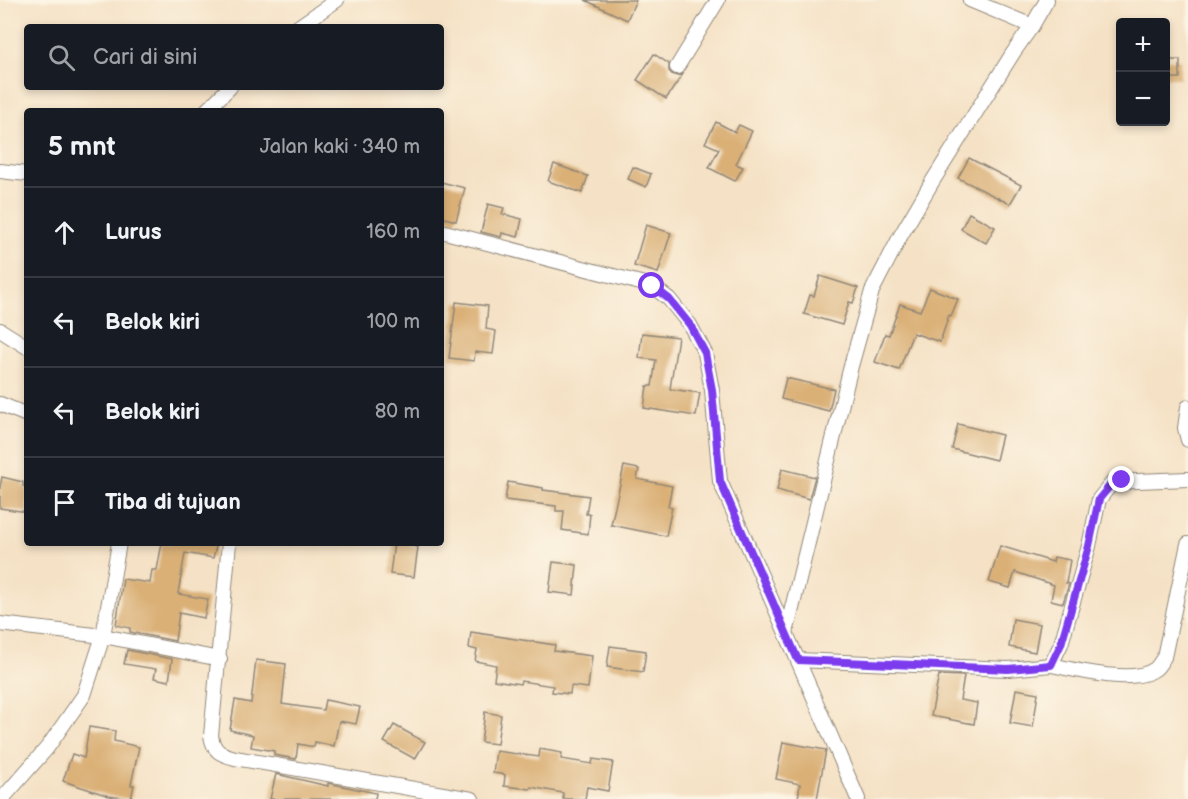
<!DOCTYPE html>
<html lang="id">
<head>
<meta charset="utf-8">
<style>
	body { margin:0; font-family:"Balsamiq Sans",sans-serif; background:#20242c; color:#f1f3f6 }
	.controls { position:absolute; right:18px; top:18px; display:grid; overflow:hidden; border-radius:6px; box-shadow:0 3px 9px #0003 }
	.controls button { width:54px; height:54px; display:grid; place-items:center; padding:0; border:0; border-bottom:2px solid #363941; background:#171b24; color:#f1f3f6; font:30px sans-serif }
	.stop { position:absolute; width:18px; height:18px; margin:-14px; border:4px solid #7c3aed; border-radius:50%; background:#fff }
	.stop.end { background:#7c3aed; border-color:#fff; box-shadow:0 2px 6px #0008 }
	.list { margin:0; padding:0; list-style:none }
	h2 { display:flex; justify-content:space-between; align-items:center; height:78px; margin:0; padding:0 24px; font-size:26px }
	h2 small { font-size:20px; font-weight:400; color:#9ea1a6 }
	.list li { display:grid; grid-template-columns:39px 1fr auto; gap:18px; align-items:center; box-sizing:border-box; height:90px; padding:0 24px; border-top:2px solid #363941 }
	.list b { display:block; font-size:22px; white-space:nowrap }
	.list em { font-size:20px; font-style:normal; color:#9ea1a6 }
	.icon { flex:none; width:33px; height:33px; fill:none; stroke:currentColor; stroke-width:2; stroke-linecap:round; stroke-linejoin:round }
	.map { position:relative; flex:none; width:1188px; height:799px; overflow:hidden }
	.search { position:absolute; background:#171b24; box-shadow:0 3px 9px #0003; left:24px; top:24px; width:420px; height:66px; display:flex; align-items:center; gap:15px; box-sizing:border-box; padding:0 21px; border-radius:6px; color:#9ea1a6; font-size:22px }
	.panel { position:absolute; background:#171b24; box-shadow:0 3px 9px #0003; left:24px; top:108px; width:420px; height:438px; border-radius:6px }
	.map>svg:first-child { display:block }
</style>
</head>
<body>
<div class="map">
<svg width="1188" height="799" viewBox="0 0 1188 799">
	<rect width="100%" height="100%" fill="#fcf5e5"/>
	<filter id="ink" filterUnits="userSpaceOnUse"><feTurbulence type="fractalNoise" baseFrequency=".0167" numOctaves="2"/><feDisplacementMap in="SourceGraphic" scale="12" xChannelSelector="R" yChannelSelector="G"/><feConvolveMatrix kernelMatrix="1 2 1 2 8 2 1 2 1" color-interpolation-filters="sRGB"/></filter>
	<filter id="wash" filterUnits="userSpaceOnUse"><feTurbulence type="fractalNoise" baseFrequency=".008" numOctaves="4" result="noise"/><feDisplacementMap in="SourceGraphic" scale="24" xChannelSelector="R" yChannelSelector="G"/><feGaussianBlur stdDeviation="1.35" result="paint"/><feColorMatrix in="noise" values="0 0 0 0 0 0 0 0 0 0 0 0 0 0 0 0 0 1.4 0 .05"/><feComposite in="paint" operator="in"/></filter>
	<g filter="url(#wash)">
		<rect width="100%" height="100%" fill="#f5e2c6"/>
		<g id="blocks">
			<g fill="#dab077">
				<polygon points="585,0 636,0 627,20"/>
				<polygon points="654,54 669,64 669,71 672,74 677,76 683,74 666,99 637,80"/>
				<rect x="1166" y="60" width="14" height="18"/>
				<polygon points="716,122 735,132 739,125 752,131 736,164 743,167 735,181 709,168 719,149 705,143"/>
				<polygon points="969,158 1021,185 1010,204 958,178"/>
				<polygon points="554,164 588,176 582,193 548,181"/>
				<polygon points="633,167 651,174 646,187 628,179"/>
				<polygon points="441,182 465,188 456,221 441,217"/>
				<polygon points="488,204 504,208 502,214 522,219 518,237 502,233 501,237 481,232"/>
				<polygon points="969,213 995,227 986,243 961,229"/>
				<polygon points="646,225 671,233 658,273 634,266"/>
				<polygon points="820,276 858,288 853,303 849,302 842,325 804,314 810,295 814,296"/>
				<polygon points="930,288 958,299 951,316 949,315 940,342 913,333 899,370 875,362 885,334 889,335 900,304 920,311"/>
				<polygon points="456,302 488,306 486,329 496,331 493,354 475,352 474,361 449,358"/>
				<polygon points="642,333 678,337 670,389 700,393 696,416 644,408 647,386 652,386 656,360 639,358"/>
				<polygon points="786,378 834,389 829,411 781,399"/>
				<polygon points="958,424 1002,435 996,460 952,449"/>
				<polygon points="624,466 639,469 637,479 672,486 668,506 672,507 666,536 611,525"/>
				<polygon points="782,469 815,477 809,499 777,490"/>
				<polygon points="2,477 23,482 23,486 27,487 27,512 0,508 0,487"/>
				<polygon points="508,482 543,488 543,490 589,496 586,514 590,514 588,534 562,530 564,511 556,511 556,506 505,500"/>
				<polygon points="162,543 217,543 213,558 185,553 178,594 208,599 204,618 179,613 175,641 130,632 130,628 116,625 123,579 150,583 152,570 157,570"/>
				<polygon points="394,543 413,543 412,546 418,547 414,577 390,574"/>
				<polygon points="1000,546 1053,562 1054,557 1070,560 1066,583 1069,584 1063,603 1051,600 1054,585 1015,572 1010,588 989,582"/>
				<polygon points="553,562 577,565 574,595 549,592"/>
				<polygon points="1013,619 1040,624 1035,652 1009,647"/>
				<polygon points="471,632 555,645 554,651 592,656 588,688 571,686 570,694 552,692 553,686 521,681 520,684 494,680 496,665 475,661 477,650 469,648"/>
				<polygon points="610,646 646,651 643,672 607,667"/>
				<polygon points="127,650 172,659 169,681 154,678 156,669 124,664"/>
				<polygon points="256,660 286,664 282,704 323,710 325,700 360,707 356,724 339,721 334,746 315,742 314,747 298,744 296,759 274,755 274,751 251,747 253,735 230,730 235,700 251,703"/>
				<polygon points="939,675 964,676 960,700 977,703 974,724 931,716"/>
				<polygon points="1016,689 1038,693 1033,727 1010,723"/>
				<polygon points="485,712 501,715 497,744 481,742"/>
				<polygon points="394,725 425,742 415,759 384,742"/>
				<polygon points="89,727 115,731 114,741 139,747 131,785 134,785 131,799 109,796 63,781 72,754 84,758"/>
				<polygon points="783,742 826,750 817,799 798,799 800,784 776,779"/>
				<polygon points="540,749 562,753 561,759 592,764 593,759 613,762 608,791 587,787 585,799 563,799 563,793 531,787 530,789 504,786 505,775 493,773 496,751 539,757"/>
				<polygon points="276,774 328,786 328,783 376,793 375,799 270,799"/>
			</g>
		</g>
	</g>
	<g filter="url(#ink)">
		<use href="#blocks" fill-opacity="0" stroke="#908678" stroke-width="1.5"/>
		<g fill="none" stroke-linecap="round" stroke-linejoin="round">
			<defs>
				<g id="minor">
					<polyline points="1032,26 1047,0"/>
					<polyline points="298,27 337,0"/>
					<polyline points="677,67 718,0"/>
					<polyline points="206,111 230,87"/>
					<polyline points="0,171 27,174"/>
					<polyline points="441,231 652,286 669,299 690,325 705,353 712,390 720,481 858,799"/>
					<polyline points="0,330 27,347"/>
					<polyline points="0,404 27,415"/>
					<polyline points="1188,407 1185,428 1188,440"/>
					<path d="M229,543l-18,193c3,16 9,18 24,22l237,41"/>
					<polyline points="0,624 103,636 220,659"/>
					<polyline points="786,633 851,366 872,291 901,235 932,182 1013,53 1032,26 970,0"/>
					<polyline points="798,660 1008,669 1051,665 1061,644 1089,546 1099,499 1113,482 1188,479"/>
					<path d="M1051,665c25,5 83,20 104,4 4,-3 6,-8 9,-12l24,-113"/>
					<polyline points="2,799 47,748 84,695 103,636 119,543"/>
				</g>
			</defs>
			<use href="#minor" stroke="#908678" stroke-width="16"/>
			<use href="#minor" stroke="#fff" stroke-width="14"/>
		</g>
	</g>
	<g fill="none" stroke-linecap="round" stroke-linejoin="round" filter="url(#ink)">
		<polyline stroke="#7c3aed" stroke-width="8" points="652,286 669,299 690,325 705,353 712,390 720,481 798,660 1008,669 1051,665 1061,644 1089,546 1099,499 1113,482 1122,480"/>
	</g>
</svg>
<div class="controls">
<button>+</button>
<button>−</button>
</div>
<div class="stop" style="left:652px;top:286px"></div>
<div class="stop end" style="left:1122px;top:480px"></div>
<div class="search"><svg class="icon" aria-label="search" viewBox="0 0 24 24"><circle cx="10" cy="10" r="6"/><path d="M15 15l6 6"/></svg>Cari di sini</div>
<section class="panel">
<h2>5 mnt<small>Jalan kaki · 340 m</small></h2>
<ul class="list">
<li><svg class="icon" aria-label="ahead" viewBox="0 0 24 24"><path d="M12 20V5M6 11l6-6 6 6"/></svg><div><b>Lurus</b></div><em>160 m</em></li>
<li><svg class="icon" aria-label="left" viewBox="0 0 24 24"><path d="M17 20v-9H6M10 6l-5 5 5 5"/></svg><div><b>Belok kiri</b></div><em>100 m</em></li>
<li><svg class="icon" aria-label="left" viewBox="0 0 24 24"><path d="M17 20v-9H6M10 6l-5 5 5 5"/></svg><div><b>Belok kiri</b></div><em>80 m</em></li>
<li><svg class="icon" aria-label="arrive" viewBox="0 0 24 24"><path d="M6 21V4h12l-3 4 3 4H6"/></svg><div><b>Tiba di tujuan</b></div></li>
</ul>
</section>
</div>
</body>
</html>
